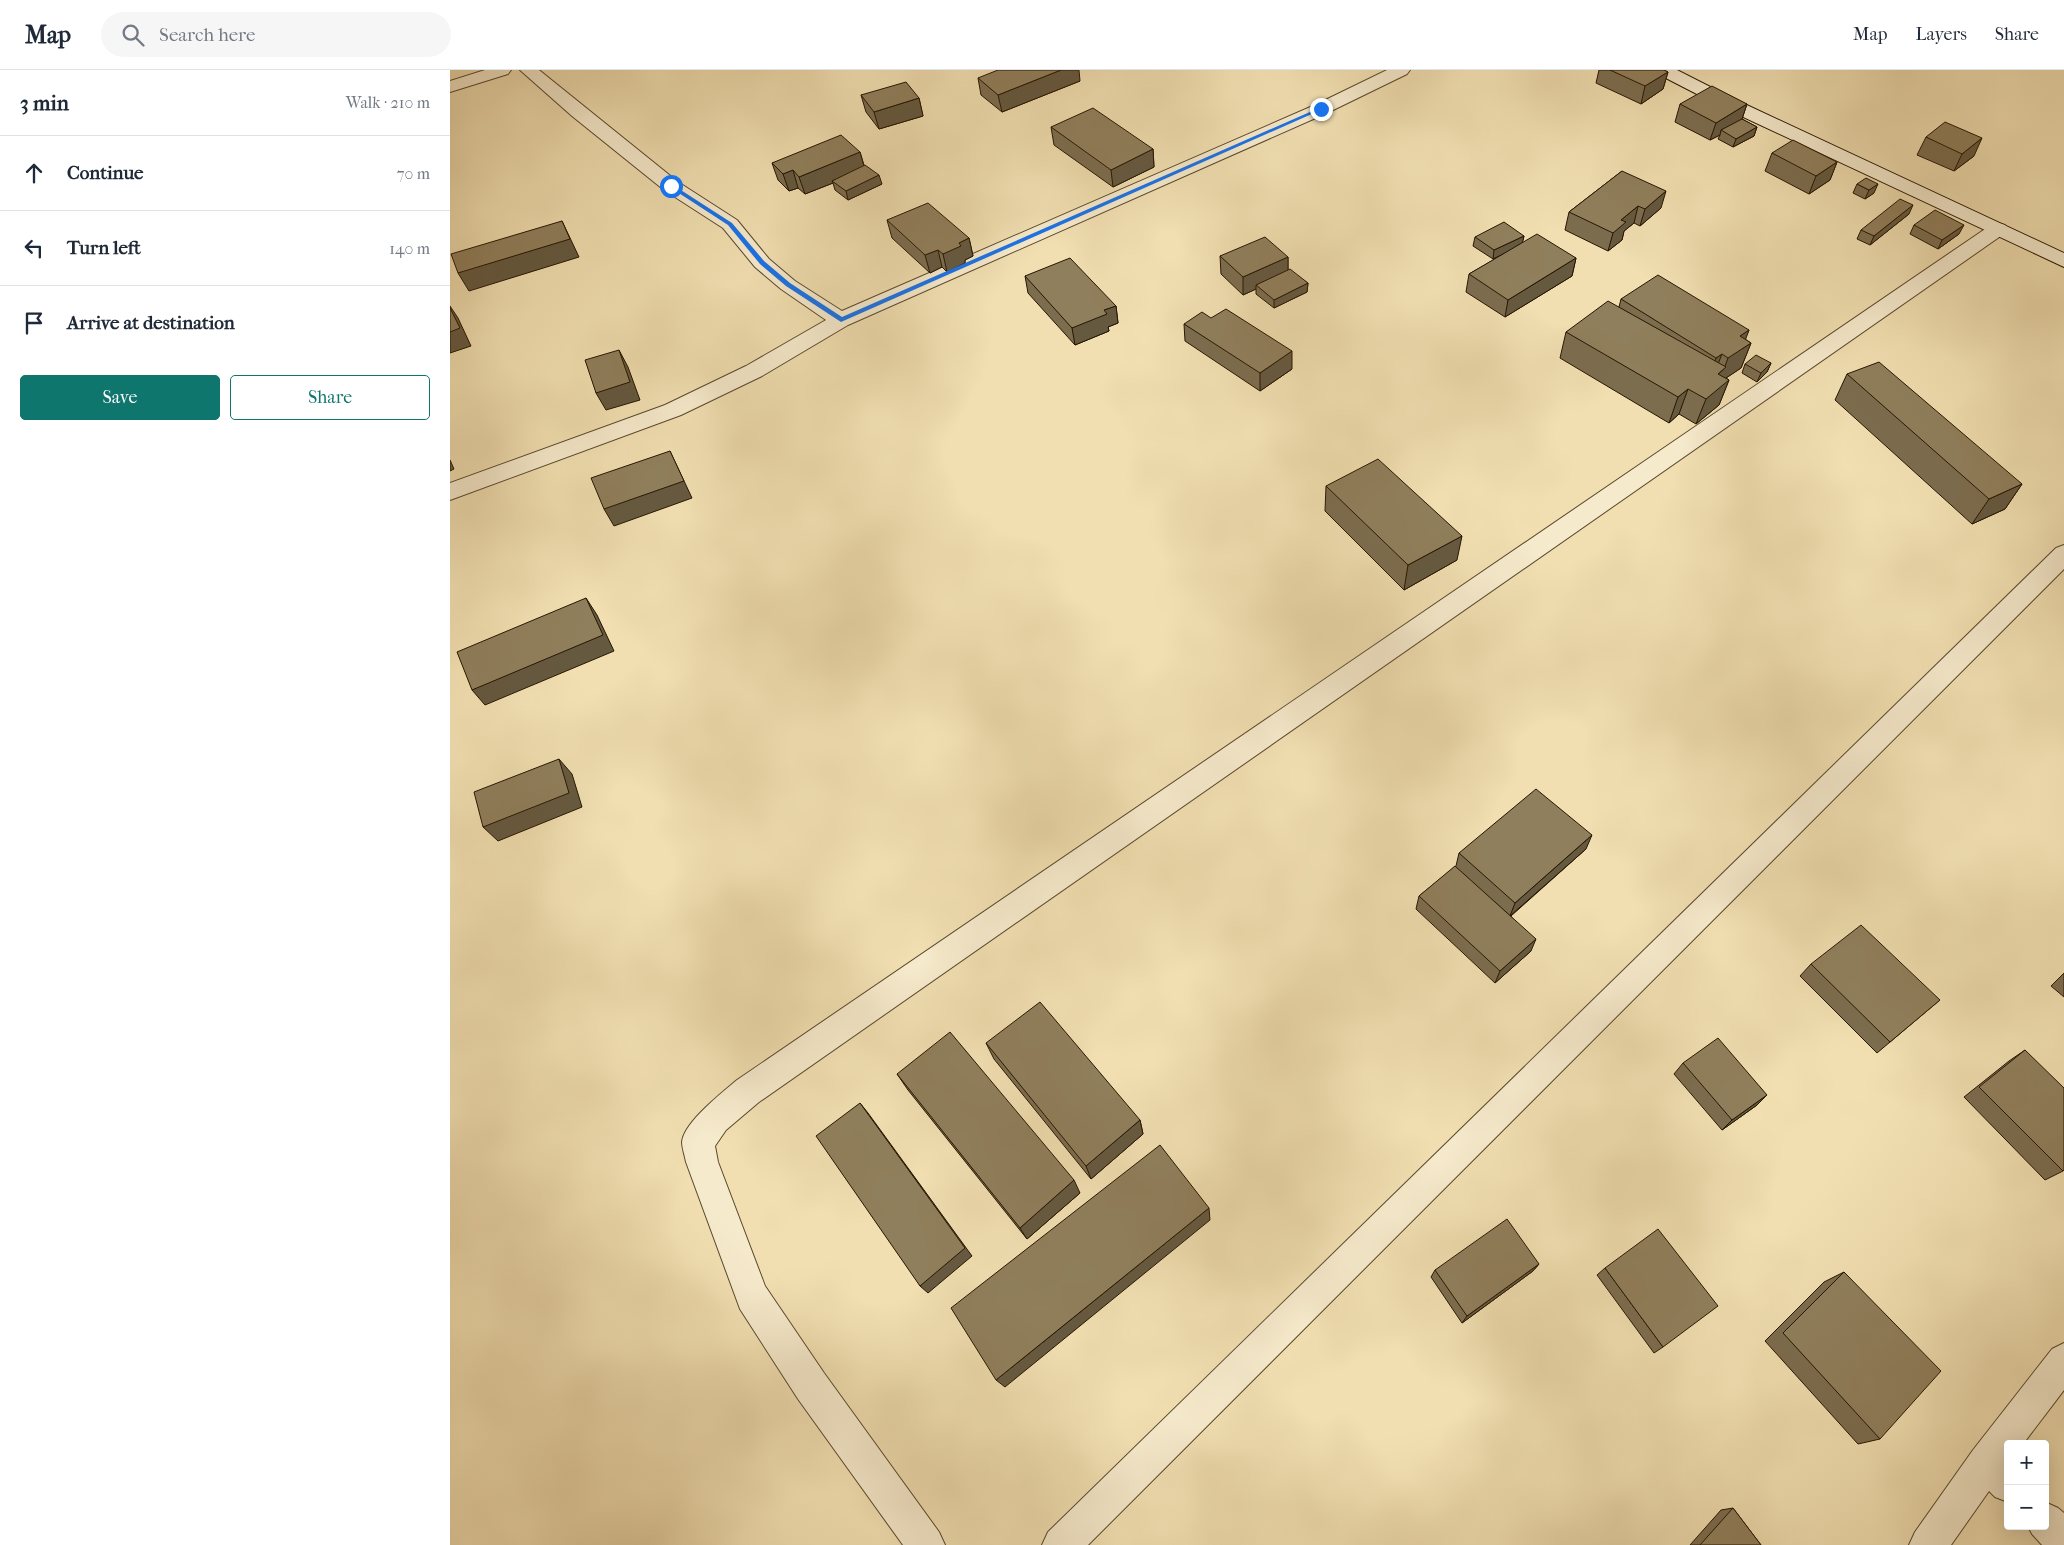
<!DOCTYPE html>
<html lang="en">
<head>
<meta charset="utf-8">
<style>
	body { margin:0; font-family:"IM FELL French Canon",serif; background:#f6f6f7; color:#1f2937 }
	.controls { position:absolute; right:15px; bottom:15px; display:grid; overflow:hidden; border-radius:5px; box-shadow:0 5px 20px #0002 }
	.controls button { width:45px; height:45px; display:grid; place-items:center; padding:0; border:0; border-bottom:1px solid #e0e1e3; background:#fff; color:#1f2937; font:25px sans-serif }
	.stop { position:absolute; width:15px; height:15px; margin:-11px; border:4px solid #1a73e8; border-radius:50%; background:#fff }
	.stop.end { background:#1a73e8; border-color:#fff; box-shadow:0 1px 5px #0008 }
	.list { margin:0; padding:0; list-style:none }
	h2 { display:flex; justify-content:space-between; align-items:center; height:65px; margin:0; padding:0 20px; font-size:21px }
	h2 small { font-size:16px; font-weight:400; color:#747a83 }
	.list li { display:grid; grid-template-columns:32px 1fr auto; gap:15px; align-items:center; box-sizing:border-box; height:75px; padding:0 20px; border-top:1px solid #e0e1e3 }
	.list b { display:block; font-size:19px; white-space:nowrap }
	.list em { font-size:16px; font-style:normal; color:#747a83 }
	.actions { display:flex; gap:10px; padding:15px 20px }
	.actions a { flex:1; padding:11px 0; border:1px solid #0f766e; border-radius:5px; text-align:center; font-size:18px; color:#0f766e }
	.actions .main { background:#0f766e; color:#fff }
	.icon { flex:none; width:28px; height:28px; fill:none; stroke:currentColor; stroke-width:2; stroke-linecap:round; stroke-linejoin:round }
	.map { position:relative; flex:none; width:1614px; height:1475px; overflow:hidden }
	header { display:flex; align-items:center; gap:30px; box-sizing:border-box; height:70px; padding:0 25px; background:#fff; border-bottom:1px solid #e0e1e3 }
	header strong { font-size:24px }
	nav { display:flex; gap:28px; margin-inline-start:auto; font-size:18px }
	.search { width:350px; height:45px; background:#f6f6f7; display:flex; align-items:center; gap:12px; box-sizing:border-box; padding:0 18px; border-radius:28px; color:#747a83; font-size:19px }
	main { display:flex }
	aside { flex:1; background:#fff }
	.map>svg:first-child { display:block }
</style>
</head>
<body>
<header>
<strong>Map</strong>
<div class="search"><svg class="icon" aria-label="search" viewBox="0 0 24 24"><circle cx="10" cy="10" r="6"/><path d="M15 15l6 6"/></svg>Search here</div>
<nav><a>Map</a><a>Layers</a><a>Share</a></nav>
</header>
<main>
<aside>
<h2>3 min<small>Walk · 210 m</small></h2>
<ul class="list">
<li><svg class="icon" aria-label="ahead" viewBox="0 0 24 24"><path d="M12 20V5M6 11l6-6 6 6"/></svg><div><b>Continue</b></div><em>70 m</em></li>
<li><svg class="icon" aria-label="left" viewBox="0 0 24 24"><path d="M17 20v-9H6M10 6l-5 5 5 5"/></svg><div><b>Turn left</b></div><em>140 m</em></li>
<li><svg class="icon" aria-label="arrive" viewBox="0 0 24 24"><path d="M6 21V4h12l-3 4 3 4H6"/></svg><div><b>Arrive at destination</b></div></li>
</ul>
<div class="actions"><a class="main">Save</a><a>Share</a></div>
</aside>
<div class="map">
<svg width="1614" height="1475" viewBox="0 0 1614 1475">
	<rect width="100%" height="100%" fill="#f1dfb1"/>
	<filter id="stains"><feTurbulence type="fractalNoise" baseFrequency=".004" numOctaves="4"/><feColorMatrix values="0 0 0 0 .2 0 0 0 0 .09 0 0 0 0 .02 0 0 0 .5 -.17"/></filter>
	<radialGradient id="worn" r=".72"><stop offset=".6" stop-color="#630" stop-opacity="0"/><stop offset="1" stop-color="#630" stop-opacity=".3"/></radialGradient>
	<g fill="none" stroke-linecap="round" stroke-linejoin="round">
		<defs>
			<g id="street">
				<polygon points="35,0 61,0 58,4 0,22 0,11"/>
				<polygon points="70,0 89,0 228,112 287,150 319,189 345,211 392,241 865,35 937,0 960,0 957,4 877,43 398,255 312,306 231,345 0,430 0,413 215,335 296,296 376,250 331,219 305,197 273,158 214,120 122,46"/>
				<path d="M1548,153l7,2 3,4 -3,4 -1246,869 -33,28 -11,16 3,16 47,124 59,87 115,159 6,13h-42l-105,-146 -58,-90 -54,-147c-1,-6 -4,-14 -4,-20 2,-20 40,-49 55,-62l1254,-855z"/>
				<polygon points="1614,475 1614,499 638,1475 592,1475 598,1462 1606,478"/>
				<polygon points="1614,1273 1614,1320 1573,1374 1558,1374 1558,1432 1545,1427 1539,1421 1501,1475 1459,1475 1465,1462 1523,1380 1602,1279"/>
				<polygon points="1595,1432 1608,1438 1614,1443 1614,1475 1592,1475 1582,1464 1578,1456 1595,1456"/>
			</g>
			<polygon id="secondary" points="1205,0 1227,0 1286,30 1614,183 1614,197 1274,38 1208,4"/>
		</defs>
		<use href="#street" stroke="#59482c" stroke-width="2"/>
		<use href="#secondary" stroke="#261600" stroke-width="2"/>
		<use href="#street" fill="#f6eacc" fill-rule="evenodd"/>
		<use href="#secondary" fill="#f6eacc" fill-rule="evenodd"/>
	</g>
	<g fill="#7c6d4f" stroke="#261600">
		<polygon points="1149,0 1214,0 1218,2 1213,19 1191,34 1146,13"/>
		<polygon points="528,8 630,11 552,42 531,25"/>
		<polygon points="411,25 469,28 473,46 429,59 416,42"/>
		<polygon points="1230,34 1297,34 1292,49 1307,57 1304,66 1283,77 1268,69 1270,65 1260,70 1225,52"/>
		<polygon points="601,57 703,79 704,97 663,117 604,75"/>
		<polygon points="1476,67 1524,86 1504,101 1467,85"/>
		<polygon points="410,82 414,95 432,114 398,130 385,120 383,113 355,124 348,118 339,121 328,110 322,93"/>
		<polygon points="1322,83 1387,92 1380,110 1359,124 1315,101"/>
		<polygon points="1172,101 1211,138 1190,156 1184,153 1174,161 1172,170 1158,181 1115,160 1119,142"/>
		<polygon points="1407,114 1424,123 1415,129 1403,123"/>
		<polygon points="1459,144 1420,175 1407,169 1411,160"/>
		<polygon points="437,150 519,168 523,186 515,190 515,193 497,202 492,197 480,203 442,168"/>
		<polygon points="1464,155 1509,164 1488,179 1460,164"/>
		<polygon points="1074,166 1072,173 1126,188 1122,206 1055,247 1016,222 1019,204 1052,185 1043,189 1023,176 1025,167"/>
		<polygon points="770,186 838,187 838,200 858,213 857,222 824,238 806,224 806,219 793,225 771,204"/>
		<polygon points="575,206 666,236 668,253 658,257 659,261 625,275 578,223"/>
		<polygon points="1171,229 1299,260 1295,269 1301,273 1291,298 1276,308 1279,310 1269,335 1246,354 1229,344 1219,353 1110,288 1116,262 1169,237"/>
		<polygon points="734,254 842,299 810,321 735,271"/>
		<polygon points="1321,293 1317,302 1307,312 1292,303 1295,294"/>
		<polygon points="1397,304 1572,414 1555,439 1522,454 1385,330"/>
		<polygon points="876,416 1007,490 954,520 875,441"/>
		<polygon points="1136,779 1061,846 1081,881 1045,913 966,839 969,826 1006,796 1009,783"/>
		<polygon points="1361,894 1490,930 1427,983 1350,906"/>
		<polygon points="1614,903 1614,927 1601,916"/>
		<polygon points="536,973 690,1050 693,1064 641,1109 544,989"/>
		<polygon points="1575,980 1613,1101 1595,1110 1514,1027 1559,991"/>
		<polygon points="1233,993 1307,1035 1272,1060 1224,1004"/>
		<polygon points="447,1004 630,1123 577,1169 458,1020"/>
		<polygon points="1089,1194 1083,1201 1012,1253 981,1207 985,1200"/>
		<polygon points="1155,1198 1213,1277 1204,1283 1147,1205"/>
		<polygon points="1394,1202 1430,1369 1408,1374 1315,1271 1374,1212"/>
		<polygon points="1283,1438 1311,1475 1240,1475 1271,1440"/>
	</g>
	<g fill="#655940" stroke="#261600">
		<polygon points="611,0 629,0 630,11 552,42 548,25"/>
		<polygon points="1218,2 1213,19 1191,34 1195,16"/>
		<polygon points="469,28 473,46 429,59 424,42"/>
		<polygon points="1297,34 1291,52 1271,60 1270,65 1260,70 1266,53"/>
		<polygon points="1307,57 1304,66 1283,77 1286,69"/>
		<polygon points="1532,68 1524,86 1504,101 1512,84"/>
		<polygon points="703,79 704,97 663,117 661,100"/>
		<polygon points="410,82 415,100 382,111 383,113 355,124 349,107"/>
		<polygon points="1387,92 1380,110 1359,124 1366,106"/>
		<polygon points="343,100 348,118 339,121 333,104"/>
		<polygon points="429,105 432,114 398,130 396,121"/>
		<polygon points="1428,114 1424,123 1415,129 1419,120"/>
		<polygon points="1216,121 1211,138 1190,156 1195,139"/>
		<polygon points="1463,135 1459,144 1420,175 1424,166"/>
		<polygon points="1188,136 1184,153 1174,161 1172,170 1158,181 1163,163 1171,150"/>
		<polygon points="112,151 129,187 19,221 8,203"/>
		<polygon points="1514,155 1509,164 1488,179 1492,170"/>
		<polygon points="1074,166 1072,175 1043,189 1044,180"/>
		<polygon points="519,168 523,186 515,190 515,193 497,202 493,184 509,173"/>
		<polygon points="488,180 492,197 480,203 475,185"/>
		<polygon points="838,187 838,205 806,215 806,219 793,225 793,207"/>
		<polygon points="1126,188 1122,206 1055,247 1058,230"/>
		<polygon points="858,213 857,222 824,238 824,230"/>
		<polygon points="0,236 8,248 21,276 0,283"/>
		<polygon points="666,236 668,253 658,257 659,261 625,275 622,258 654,240"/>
		<polygon points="1299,260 1292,279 1301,273 1291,298 1270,312 1279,310 1269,335 1246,354 1256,329 1268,304 1274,299 1278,288 1290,266"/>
		<polygon points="169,280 178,297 190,330 156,340 146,323"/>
		<polygon points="842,281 842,299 810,321 810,303"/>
		<polygon points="1272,284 1262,309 1257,313 1266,288"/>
		<polygon points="1321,293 1317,302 1307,312 1311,303"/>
		<polygon points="1238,319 1229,344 1219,353 1228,327"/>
		<polygon points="220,381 242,428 164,456 154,439"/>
		<polygon points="0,390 4,399 0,401"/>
		<polygon points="1572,414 1555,439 1522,454 1539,429"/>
		<polygon points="1012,466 1007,490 954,520 958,495"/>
		<polygon points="136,528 147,545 164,581 35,635 22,620"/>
		<polygon points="109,689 122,704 132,737 48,771 33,757"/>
		<polygon points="1142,765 1136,779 1060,846 1065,833"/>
		<polygon points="1086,869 1081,881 1045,913 1050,901"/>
		<polygon points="1317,1025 1307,1035 1272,1060 1282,1050"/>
		<polygon points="410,1033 418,1043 522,1186 478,1223 470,1216"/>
		<polygon points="690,1050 693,1064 641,1109 636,1096"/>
		<polygon points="624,1110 630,1123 577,1169 570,1158"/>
		<polygon points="759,1138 760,1150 555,1317 546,1310"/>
		<polygon points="1089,1194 1083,1201 1012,1253 1017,1246"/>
	</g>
	<g fill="#907f5c" stroke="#261600">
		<polygon points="548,0 611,0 548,25 528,8"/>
		<polygon points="1160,0 1214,0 1218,2 1195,16"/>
		<polygon points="456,12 469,28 424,42 411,25"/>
		<polygon points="1262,16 1297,34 1266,53 1230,34"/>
		<polygon points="643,38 703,79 661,100 601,57"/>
		<polygon points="1292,49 1307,57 1286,69 1271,60"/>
		<polygon points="1495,52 1532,68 1512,84 1476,67"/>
		<polygon points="391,65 410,82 349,107 343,100 333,104 322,93"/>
		<polygon points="1343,70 1387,92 1366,106 1322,83"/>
		<polygon points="415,95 429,105 396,121 382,111"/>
		<polygon points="1172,101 1216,121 1195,139 1188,136 1171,150 1176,152 1163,163 1119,142"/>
		<polygon points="1416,108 1428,114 1419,120 1407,114"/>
		<polygon points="1450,129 1463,135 1424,166 1411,160"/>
		<polygon points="478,133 519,168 509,173 511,176 493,184 488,180 475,185 437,150"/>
		<polygon points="1485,140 1514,155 1492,170 1464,155"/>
		<polygon points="112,151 120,169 8,203 1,184"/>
		<polygon points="1054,152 1074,166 1044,180 1025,167"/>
		<polygon points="1087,164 1126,188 1058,230 1019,204"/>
		<polygon points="815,167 838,187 793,207 770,186"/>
		<polygon points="620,188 666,236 654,240 657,244 622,258 575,206"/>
		<polygon points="840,199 858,213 824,230 806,215"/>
		<polygon points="1208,205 1299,260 1290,266 1301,273 1278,288 1272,284 1266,288 1171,229"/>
		<polygon points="1158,231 1276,297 1268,304 1279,310 1256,329 1238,319 1228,327 1116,262"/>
		<polygon points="0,238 10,258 0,262"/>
		<polygon points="776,239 842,281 810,303 734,254 752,242 761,248"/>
		<polygon points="169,280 180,312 146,323 135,290"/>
		<polygon points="1306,285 1321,293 1311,303 1295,294"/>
		<polygon points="1429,292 1572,414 1539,429 1397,304"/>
		<polygon points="220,381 234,411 154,439 141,408"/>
		<polygon points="928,389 1012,466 958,495 876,416"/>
		<polygon points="136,528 153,565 22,620 7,582"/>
		<polygon points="109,689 119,723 33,757 24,722"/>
		<polygon points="1086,719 1142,765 1065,833 1009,783"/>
		<polygon points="1005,796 1086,869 1050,901 969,826"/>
		<polygon points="1411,855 1490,930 1440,972 1361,894"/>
		<polygon points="590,932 690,1050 636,1096 536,973"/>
		<polygon points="500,962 624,1110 570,1158 447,1004"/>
		<polygon points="1268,968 1317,1025 1282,1050 1233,993"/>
		<polygon points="1575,980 1614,1018 1614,1100 1613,1101 1529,1017"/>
		<polygon points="410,1033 515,1178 470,1216 366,1066"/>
		<polygon points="710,1075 759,1138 546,1310 501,1238"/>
		<polygon points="1057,1149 1089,1194 1017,1246 985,1200"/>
		<polygon points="1208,1159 1268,1236 1213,1277 1155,1198"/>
		<polygon points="1394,1202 1491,1301 1430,1369 1333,1263"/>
		<polygon points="1283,1438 1311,1475 1250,1475"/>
	</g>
	<polygon fill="#1a73e8" points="869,38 873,39 391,252 336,216 310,194 278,155 218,116 223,115 282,153 314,191 340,213 392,247"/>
	<rect width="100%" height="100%" filter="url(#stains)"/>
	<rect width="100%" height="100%" fill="url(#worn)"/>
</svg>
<div class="controls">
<button>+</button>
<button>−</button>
</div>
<div class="stop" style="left:221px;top:116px"></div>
<div class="stop end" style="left:871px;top:39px"></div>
</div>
</main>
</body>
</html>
